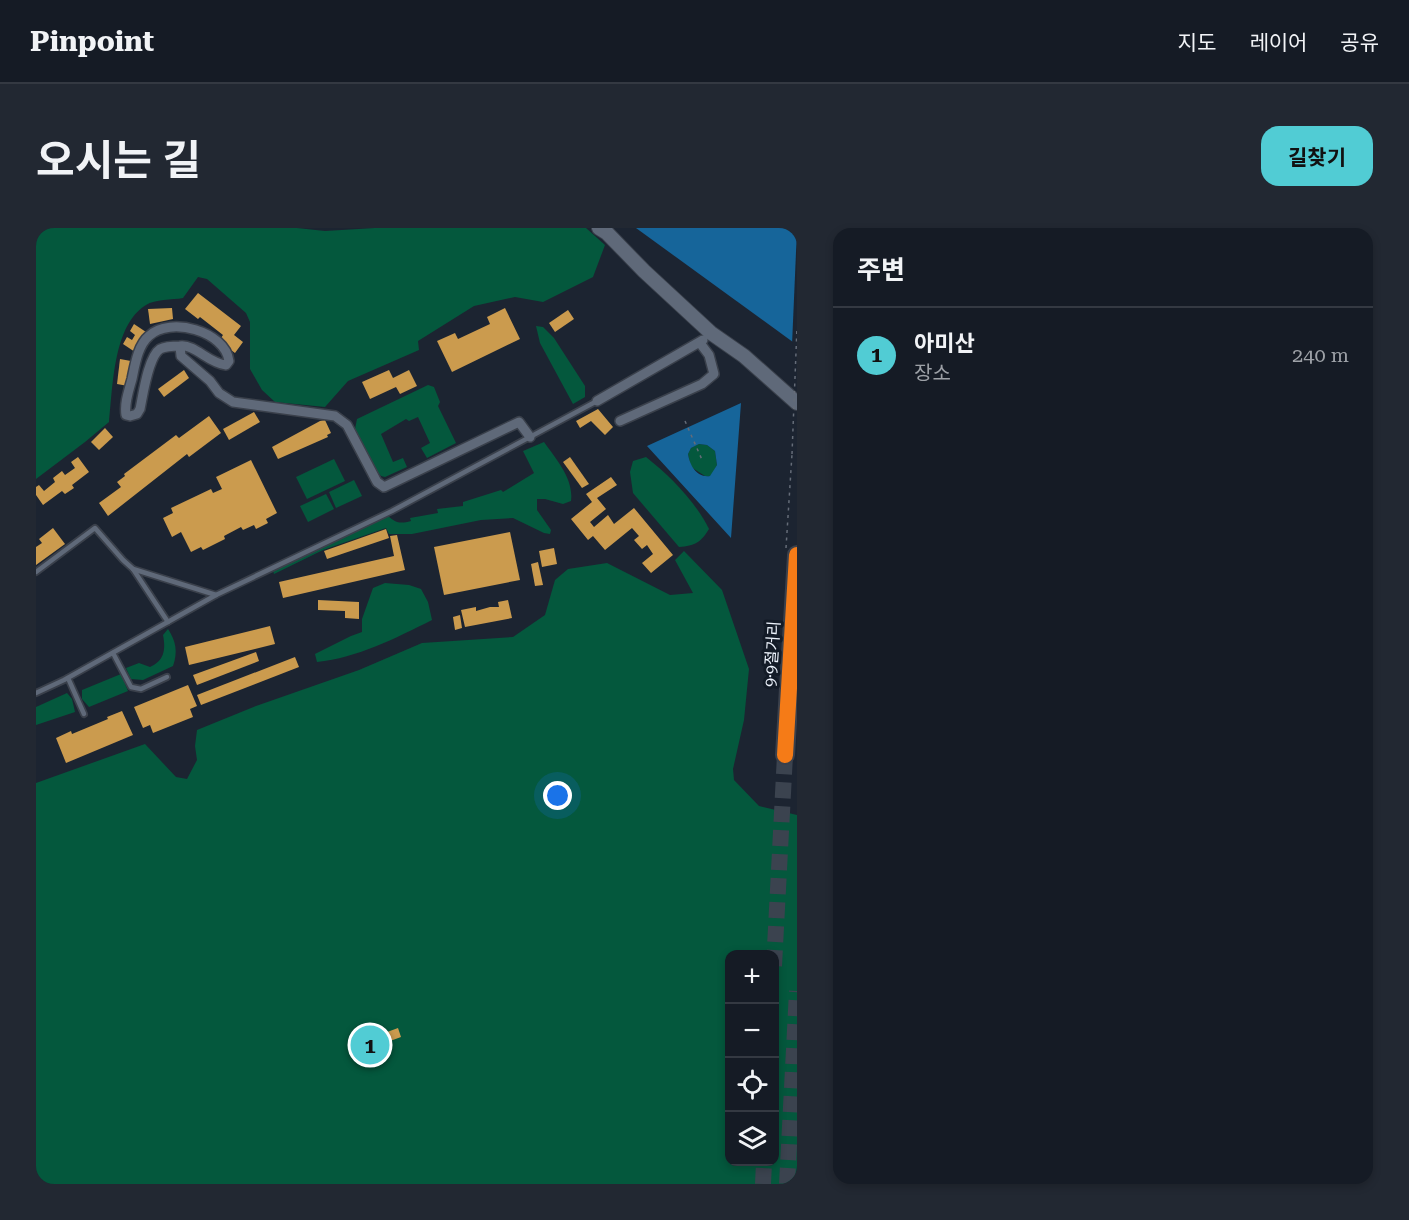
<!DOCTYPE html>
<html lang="ko">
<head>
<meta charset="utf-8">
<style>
	body { margin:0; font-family:"Roboto Serif","Noto Sans KR",serif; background:#222832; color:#f1f3f6 }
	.controls { position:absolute; right:18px; bottom:18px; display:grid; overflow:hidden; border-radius:12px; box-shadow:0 3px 9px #0003 }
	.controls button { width:54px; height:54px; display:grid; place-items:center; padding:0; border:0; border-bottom:2px solid #343942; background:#151b25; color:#f1f3f6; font:30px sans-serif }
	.you { position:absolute; left:522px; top:568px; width:21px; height:21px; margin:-15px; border:4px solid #fff; border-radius:50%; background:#1a73e8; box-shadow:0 0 0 9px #1a73e833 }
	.badge { display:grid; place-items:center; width:39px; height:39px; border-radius:50%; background:#51ccd4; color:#111; font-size:20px; font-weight:700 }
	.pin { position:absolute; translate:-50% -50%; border:3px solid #fff; box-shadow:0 2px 6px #0006 }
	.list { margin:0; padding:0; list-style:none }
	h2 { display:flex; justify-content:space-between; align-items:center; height:78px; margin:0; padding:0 24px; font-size:26px }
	h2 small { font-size:20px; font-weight:400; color:#9da1a7 }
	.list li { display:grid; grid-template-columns:39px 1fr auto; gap:18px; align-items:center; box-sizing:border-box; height:96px; padding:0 24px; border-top:2px solid #343942 }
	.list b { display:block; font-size:22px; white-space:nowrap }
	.list p { margin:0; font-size:20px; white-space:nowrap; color:#9da1a7 }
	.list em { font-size:20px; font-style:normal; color:#9da1a7 }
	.icon { flex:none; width:33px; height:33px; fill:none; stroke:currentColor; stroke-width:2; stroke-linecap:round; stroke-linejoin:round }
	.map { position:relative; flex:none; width:761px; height:956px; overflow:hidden; border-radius:18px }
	header { display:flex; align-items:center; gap:36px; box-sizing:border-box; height:84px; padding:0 30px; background:#151b25; border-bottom:2px solid #343942 }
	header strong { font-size:28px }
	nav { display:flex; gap:33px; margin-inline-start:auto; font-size:21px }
	.intro { display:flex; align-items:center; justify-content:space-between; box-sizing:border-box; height:144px; padding:0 36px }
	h1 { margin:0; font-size:42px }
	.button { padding:15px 27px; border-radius:18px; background:#51ccd4; color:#111; font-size:21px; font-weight:700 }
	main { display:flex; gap:36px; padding:0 36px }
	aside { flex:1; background:#151b25; border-radius:18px; box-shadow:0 3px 9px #0003 }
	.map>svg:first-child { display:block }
</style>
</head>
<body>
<header>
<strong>Pinpoint</strong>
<nav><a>지도</a><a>레이어</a><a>공유</a></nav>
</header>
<div class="intro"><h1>오시는 길</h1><a class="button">길찾기</a></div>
<main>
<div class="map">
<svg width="761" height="956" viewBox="0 0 761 956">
	<rect width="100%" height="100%" fill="#1c2431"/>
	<g fill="#04583d" fill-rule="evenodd">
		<path d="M0,0h261l28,3 50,-3h211l19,17 -12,32 -50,25 -28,-5 -41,9 -56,35 1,9 -71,31 -23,26 -50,-5 -13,-12 -12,-21v-47l-4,-9 -39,-34 -9,-2 -15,21c-11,2 -28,1 -37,7 -33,20 -33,82 -37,117l-24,20 -49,37z"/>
		<polygon points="500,98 507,99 518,110 549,158 549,169 537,176 504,115"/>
		<polygon points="392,157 398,159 404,174 402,178 420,215 391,230 385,220 394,215 382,189 373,193 370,191 345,206 357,234 367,230 371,239 349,249 345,248 339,241 319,201 321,191"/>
		<path d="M508,214c12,17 30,37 27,59l-8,3 -18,-5h-8v11l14,20 -1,4 -6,-1 -31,-15 -32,2 -69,14h-23l-3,-6 -63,22 -49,24 -1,-3 115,-55c8,7 12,8 23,5l-1,-3 28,-5 -1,-4 26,-3v-4l38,-12 2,2 31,-19 -11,-22z"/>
		<polygon points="663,216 671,217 679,223 681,237 675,248 669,248 655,239 652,226 655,220"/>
		<path d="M610,229c24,19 49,44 63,72 -8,13 -14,17 -30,18l-46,-54 -3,-21 3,-11z"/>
		<polygon points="298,231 309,253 271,271 260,249"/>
		<polygon points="318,252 326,268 300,280 293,264"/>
		<polygon points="290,266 298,281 272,294 264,278"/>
		<path d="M648,323l38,39 27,79 -5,51 -11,49 1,11 25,26 38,9v369h-761v-401l109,-39 31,33 11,2 10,-19 -2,-14 2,-16 59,-24 103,-36 63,-27 91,-6 32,-22 10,-35 13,-11 39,-6 63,32 23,-2 -18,-33zM694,726h44v208h-44z"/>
		<path d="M349,355l24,2 12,4 7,13 4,18c-36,18 -75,38 -115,42l-2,-8 36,-18 11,-4v-13l11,-31z"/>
		<path d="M132,401c8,12 10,23 5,37l-30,14 -12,-1 -5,-11 13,-5 11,4c14,-6 16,-17 13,-32z"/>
		<polygon points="85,446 92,463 53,479 46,471 46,462"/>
		<polygon points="31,465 36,471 39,484 0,497 0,479"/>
	</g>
	<g fill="#16659a" fill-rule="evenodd">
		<polygon points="600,0 755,0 761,5 761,117"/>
		<path d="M705,175l-10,135 -84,-92zM663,216l8,1 8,6 2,14 -7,11c-13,2 -20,-10 -22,-22l3,-6z"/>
	</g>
	<polygon fill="#1c2431" points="761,1 761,120 756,117"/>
	<g fill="#cb9b4e">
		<polygon points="162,65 205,98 198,107 207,114 199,125 183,113 187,107 164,89 162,91 149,81"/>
		<polygon points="136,80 137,91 114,96 112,81"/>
		<polygon points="469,80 484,111 416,144 401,113 419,105 422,111 454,96 451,89"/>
		<polygon points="532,82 538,91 519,104 513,95"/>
		<polygon points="98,96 110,104 99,124 87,116 91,109 96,112 99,107 94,103"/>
		<polygon points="84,131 95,133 92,158 81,156"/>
		<polygon points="148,142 153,150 128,169 122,161"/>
		<polygon points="353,142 357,150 373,142 381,158 364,166 360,159 334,171 326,154"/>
		<polygon points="562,181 577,199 569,207 555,193 544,200 540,193"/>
		<polygon points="218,184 224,194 193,212 187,201"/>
		<polygon points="173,188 185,205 153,229 151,226 72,288 63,275 85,259 81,254 89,248 88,246 140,207 143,210"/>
		<polygon points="289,192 295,205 291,207 292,209 242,231 236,219 284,193"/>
		<polygon points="69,200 77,209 63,222 55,214"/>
		<polygon points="42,229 53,244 36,257 38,260 29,266 26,263 7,277 0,267 0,259 3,257 8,263 19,254 17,250 26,243 29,247 39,240 35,234"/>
		<polygon points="534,229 553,256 546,260 527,234"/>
		<polygon points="215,232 241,285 230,291 232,295 220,301 218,297 207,302 205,299 188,308 189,311 167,322 165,319 155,324 145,304 136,309 127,290 137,285 135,280 175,261 177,265 186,261 180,249"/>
		<polygon points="575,249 581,257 561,270 570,281 554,294 558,299 572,287 578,296 598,280 637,327 615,345 606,335 617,326 611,317 606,321 598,312 603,308 596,300 569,322 557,308 552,312 535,291 556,274 550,266"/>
		<polygon points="17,300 29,316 0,337 0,319 6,315 3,311"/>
		<polygon points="350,301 353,310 291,331 288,323"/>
		<polygon points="474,304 484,352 408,367 398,319"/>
		<polygon points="361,307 369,342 247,370 243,354 358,328 354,308"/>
		<polygon points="518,320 521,336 506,339 503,323"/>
		<polygon points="502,334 507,357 499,358 495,336"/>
		<polygon points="282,372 323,374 323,391 309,390 309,383 282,382"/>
		<polygon points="472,372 476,390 429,399 425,382 440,379 440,383 454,379 463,379 462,374"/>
		<polygon points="424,387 426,400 419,402 417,389"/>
		<polygon points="234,398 239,416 153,437 149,419"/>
		<polygon points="220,424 223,433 161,457 157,447"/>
		<polygon points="259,429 263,439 165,477 161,467"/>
		<polygon points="152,457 161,478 154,481 157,489 117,505 114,497 107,500 98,479"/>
		<polygon points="86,483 97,507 30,535 20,510 35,503 36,506 72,491 71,489"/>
		<polygon points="362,800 365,809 346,816 343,807"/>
	</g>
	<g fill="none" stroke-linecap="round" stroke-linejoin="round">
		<g stroke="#3b434f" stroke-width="16" stroke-dasharray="16 8" stroke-linecap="butt">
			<polyline points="738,738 749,527"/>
			<polyline points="727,956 728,934"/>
			<polyline points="751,956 761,763"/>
		</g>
		<defs>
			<g id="lane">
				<polyline points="97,341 132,394"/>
				<polyline points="0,344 59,300 87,332 97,341 180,367"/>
				<polyline points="77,425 95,459 105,461 131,449"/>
				<polyline points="32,450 48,486"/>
				<polyline points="0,465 28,452 180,367 356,283 561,173"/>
			</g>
			<g id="street">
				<path d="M144,118c-7,0 -14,0 -20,3 -12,8 -17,46 -20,60l-3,5 -7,2 -4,-1c-2,-12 3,-25 6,-36 3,-14 6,-34 17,-43 21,-20 76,-5 80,25l-3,4c-18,-2 -31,-21 -46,-19l1,10 29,25 9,12 14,9 102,14 12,9 30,57 7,5 135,-65 11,15"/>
				<polyline points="561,173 667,112"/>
				<polyline points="584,193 666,156 678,146 673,127 664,115"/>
			</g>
			<polyline id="secondary" points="563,0 571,5 608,43 675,105 708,128 761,175"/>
			<polyline id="highway" points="749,527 761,327"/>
		</defs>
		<use href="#lane" stroke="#3a404b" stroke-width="8"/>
		<use href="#street" stroke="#3a404b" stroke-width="12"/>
		<use href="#secondary" stroke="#3a404b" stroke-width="16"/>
		<use href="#highway" stroke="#3a404b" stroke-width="20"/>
		<g stroke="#656c78" stroke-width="1.5" stroke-dasharray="3 4.5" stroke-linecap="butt">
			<polyline points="649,193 667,234"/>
			<polyline points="750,320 756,226"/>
		</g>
		<use href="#lane" stroke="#5f6979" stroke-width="4.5"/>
		<use href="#street" stroke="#5f6979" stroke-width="9"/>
		<use href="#secondary" stroke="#5f6979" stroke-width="14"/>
		<use href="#highway" stroke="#f57b17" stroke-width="16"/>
		<polyline stroke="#656c78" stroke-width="1.5" stroke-dasharray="3 4.5" stroke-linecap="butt" points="756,226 761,99"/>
	</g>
	<g text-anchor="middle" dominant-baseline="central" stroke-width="6" stroke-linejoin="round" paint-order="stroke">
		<g font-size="16" fill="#edf3fc" stroke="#131b27">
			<text transform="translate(736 426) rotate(-86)">9·9절거리</text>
		</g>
	</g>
</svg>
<div class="controls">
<button>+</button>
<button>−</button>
<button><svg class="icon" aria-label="locate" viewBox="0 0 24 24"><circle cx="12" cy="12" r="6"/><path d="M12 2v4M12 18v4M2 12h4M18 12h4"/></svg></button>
<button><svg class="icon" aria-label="layers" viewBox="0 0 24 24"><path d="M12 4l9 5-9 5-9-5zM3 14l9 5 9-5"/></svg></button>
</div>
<div class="you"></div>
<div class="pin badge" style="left:334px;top:817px">1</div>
</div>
<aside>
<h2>주변<small></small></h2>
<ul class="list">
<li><span class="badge">1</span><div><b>아미산</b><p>장소</p></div><em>240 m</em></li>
</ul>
</aside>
</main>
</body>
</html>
